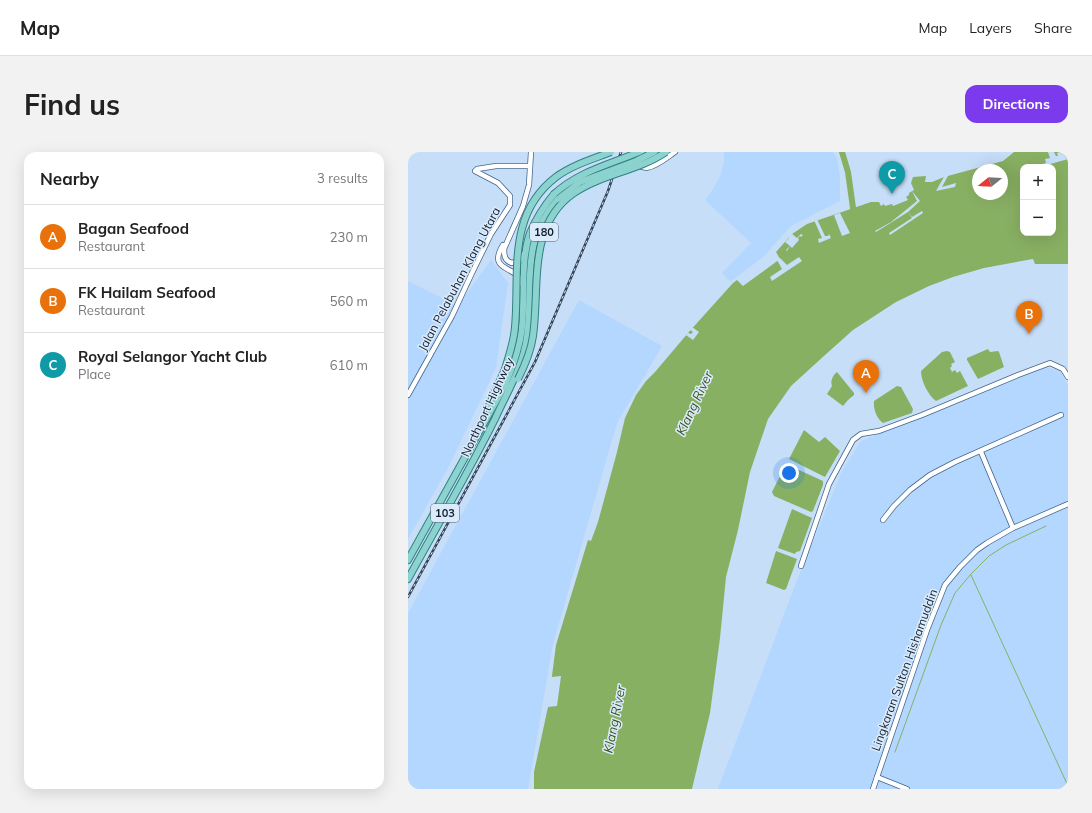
<!DOCTYPE html>
<html lang="en">
<head>
<meta charset="utf-8">
<style>
	body { margin:0; font-family:Mulish,sans-serif; background:#f2f2f2; color:#222 }
	.controls { position:absolute; right:12px; top:12px; display:grid; overflow:hidden; border-radius:8px; box-shadow:0 4px 16px #0002 }
	.controls button { width:36px; height:36px; display:grid; place-items:center; padding:0; border:0; border-bottom:1px solid #e0e0e0; background:#fff; color:#222; font:20px sans-serif }
	.compass { position:absolute; left:564px; top:12px; width:36px; height:36px; border-radius:50%; background:#fff; box-shadow:0 4px 16px #0002; rotate:252deg }
	.you { position:absolute; left:381px; top:321px; width:14px; height:14px; margin:-10px; border:3px solid #fff; border-radius:50%; background:#1a73e8; box-shadow:0 0 0 6px #1a73e833 }
	.badge { display:grid; place-items:center; width:26px; height:26px; border-radius:50%; background:#7c3aed; color:#fff; font-size:13px; font-weight:700 }
	.pin { position:absolute; translate:-50% -33px; filter:drop-shadow(0 1px 2px #0008) }
	.pin::after { content:''; position:absolute; top:21px; width:14px; height:12px; background:inherit; clip-path:polygon(0 0,100% 0,50% 100%) }
	.list { margin:0; padding:0; list-style:none }
	h2 { display:flex; justify-content:space-between; align-items:center; height:52px; margin:0; padding:0 16px; font-size:17px }
	h2 small { font-size:13px; font-weight:400; color:#767676 }
	.list li { display:grid; grid-template-columns:26px 1fr auto; gap:12px; align-items:center; box-sizing:border-box; height:64px; padding:0 16px; border-top:1px solid #e0e0e0 }
	.list b { display:block; font-size:15px; white-space:nowrap }
	.list p { margin:0; font-size:13px; white-space:nowrap; color:#767676 }
	.list em { font-size:13px; font-style:normal; color:#767676 }
	.map { position:relative; flex:none; width:660px; height:637px; overflow:hidden; border-radius:12px }
	header { display:flex; align-items:center; gap:24px; box-sizing:border-box; height:56px; padding:0 20px; background:#fff; border-bottom:1px solid #e0e0e0 }
	header strong { font-size:19px }
	nav { display:flex; gap:22px; margin-inline-start:auto; font-size:14px }
	.intro { display:flex; align-items:center; justify-content:space-between; box-sizing:border-box; height:96px; padding:0 24px }
	h1 { margin:0; font-size:28px }
	.button { padding:10px 18px; border-radius:12px; background:#7c3aed; color:#fff; font-size:14px; font-weight:700 }
	main { display:flex; gap:24px; padding:0 24px }
	aside { flex:1; background:#fff; border-radius:12px; box-shadow:0 4px 16px #0002 }
	.map>svg:first-child { display:block }
</style>
</head>
<body>
<header>
<strong>Map</strong>
<nav><a>Map</a><a>Layers</a><a>Share</a></nav>
</header>
<div class="intro"><h1>Find us</h1><a class="button">Directions</a></div>
<main>
<aside>
<h2>Nearby<small>3 results</small></h2>
<ul class="list">
<li><span class="badge" style="background:#e8710a">A</span><div><b>Bagan Seafood</b><p>Restaurant</p></div><em>230 m</em></li>
<li><span class="badge" style="background:#e8710a">B</span><div><b>FK Hailam Seafood</b><p>Restaurant</p></div><em>560 m</em></li>
<li><span class="badge" style="background:#0f9aa8">C</span><div><b>Royal Selangor Yacht Club</b><p>Place</p></div><em>610 m</em></li>
</ul>
</aside>
<div class="map">
<svg width="660" height="637" viewBox="0 0 660 637">
	<rect width="100%" height="100%" fill="#c7def8"/>
	<g fill="#b3d7fe">
		<polygon points="316,0 425,0 429,7 432,24 432,49 383,74 355,105 322,130 314,121 343,91 297,48 304,39 312,24 316,10"/>
		<polygon points="83,108 100,131 88,216 40,316 0,387 0,129 50,154"/>
		<polygon points="171,148 254,194 209,271 145,492 120,637 0,637 0,461"/>
		<polygon points="636,215 652,218 660,233 660,637 310,637 387,433 434,319 453,289"/>
	</g>
	<g fill="#88b063" fill-rule="evenodd">
		<path d="M606,0h54v112h-33l-2,-5 -49,9 -31,9 -24,9 -33,16 -43,28 -28,25 -34,31 -23,33 -18,53 -12,58 -12,47 -6,61 -10,75 -18,76h-158v-17l14,-65 8,-62 32,-105 3,1 7,-19 19,-70 8,-34 11,-23 10,-14 9,-9 33,-39 45,-50 4,-3 6,6 37,-27 -4,-7 16,-18 15,-10 64,-22h8l2,4 3,-2 1,2 7,-2 1,2 15,-6 -2,-3 3,-2v-2l5,-3 -3,-7 2,-6 13,-1 -1,6h7l12,-5 59,-16zM615,15h30v66h-30zM570,18h24v24h-24z"/>
		<polygon points="580,197 582,200 590,199 591,200 596,215 570,227 559,208 559,206"/>
		<path d="M539,199l3,1 5,10 -4,2 1,2 -2,2 2,4 3,-2 2,3 3,-2 8,15 -32,15c-8,-6 -15,-20 -15,-30l21,-19z"/>
		<path d="M429,220l17,21v2l-6,5 -5,6 -16,-12 5,-8c-2,-5 1,-11 5,-14z"/>
		<path d="M489,234l4,1 12,22 -1,4 -29,10c-6,-4 -10,-14 -9,-22z"/>
		<polygon points="396,278 411,290 417,285 432,299 417,325 381,307"/>
		<polygon points="380,313 415,329 415,333 405,359 403,360 366,344 364,340 377,314"/>
		<polygon points="384,357 404,366 392,399 388,400 387,402 370,396"/>
		<polygon points="368,399 389,407 378,437 376,438 358,431"/>
	</g>
	<g fill="#c7def8">
		<polygon points="640,0 646,0 648,4 650,4 649,1 660,0 660,7 639,13 639,12 632,15 624,15 638,11 637,7 642,6"/>
		<polygon points="541,22 534,35 548,31 547,35 528,39 537,23"/>
		<polygon points="504,39 512,49 500,60 504,65 514,59 515,61 482,83 481,81 504,66 500,60 468,80 467,79 483,70 509,49"/>
		<polygon points="432,61 442,81 434,84 426,63"/>
		<polygon points="409,67 417,84 420,84 421,82 423,86 411,91 410,87 414,86 406,68"/>
		<polygon points="383,81 389,86 393,82 395,83 393,85 392,84 390,86 391,88 384,96 382,94 379,99 378,98 382,94 377,90 381,86 380,84"/>
		<polygon points="391,105 394,109 364,129 362,125 374,117 369,108 372,106 379,113"/>
		<polygon points="284,175 291,180 285,188 278,183 280,181 283,182 285,180 281,177"/>
		<polygon points="142,524 144,525 153,524 149,554 140,555 138,553"/>
	</g>
	<g fill="none" stroke-linecap="round" stroke-linejoin="round">
		<g stroke="#88b063" stroke-width="1">
			<polyline points="563,423 660,634"/>
			<polyline points="487,600 533,473 547,441 563,422 581,404 598,393 638,374"/>
		</g>
		<polyline stroke="#88b063" stroke-width="6" points="434,0 440,20 446,63"/>
		<defs>
			<g id="minor">
				<path d="M224,0c8,29 27,11 43,0"/>
				<path d="M95,93c-17,28 16,20 19,39"/>
				<path d="M116,102l-4,6 -8,3c-7,-2 -8,-7 -8,-14l19,-43 6,-21 2,-33"/>
				<polyline points="0,243 44,164 63,123 83,82 102,53 102,44 90,31 67,19 69,17 88,14 122,14"/>
				<polyline points="573,300 605,376"/>
				<polyline points="475,368 486,354 502,338 522,323 547,310 653,263"/>
				<polyline points="393,414 421,332 445,288 453,282 471,279 514,263 610,223 642,211 655,217 660,225"/>
				<polyline points="469,625 499,637"/>
				<polyline points="465,637 519,478 537,433 552,415 569,398 579,391 605,376 660,352"/>
			</g>
			<g id="major">
				<polyline points="80,256 97,217"/>
				<path d="M0,408l97,-175c8,-19 15,-38 17,-58 3,-31 -2,-65 8,-94 6,-14 14,-27 24,-39"/>
				<path d="M0,427c29,-53 60,-106 87,-160 12,-27 28,-52 32,-82 7,-52 -8,-94 31,-138"/>
			</g>
		</defs>
		<use href="#minor" stroke="#42658b" stroke-width="6"/>
		<use href="#major" stroke="#2f8183" stroke-width="8"/>
		<use href="#minor" stroke="#fff" stroke-width="4.5"/>
		<use href="#major" stroke="#8cd2cf" stroke-width="6"/>
		<defs>
			<polyline id="rail" points="0,445 127,210 200,39 213,0"/>
		</defs>
		<use href="#rail" stroke="#334456" stroke-width="2.5"/>
		<use href="#rail" stroke="#dbebfc" stroke-width="1" stroke-dasharray="3" stroke-linecap="butt"/>
		<defs>
			<g id="major-bridge">
				<path d="M146,42c26,-23 54,-29 85,-42"/>
				<polyline points="150,47 172,30 228,9 246,0"/>
				<path d="M97,217c4,-14 9,-27 10,-42 5,-53 -9,-112 41,-150 16,-12 37,-18 55,-25"/>
				<path d="M110,227c7,-14 13,-28 15,-43 7,-49 -6,-111 41,-143 28,-19 64,-22 92,-41"/>
			</g>
		</defs>
		<use href="#major-bridge" stroke="#2f8183" stroke-width="8" stroke-linecap="butt"/>
		<use href="#major-bridge" stroke="#8cd2cf" stroke-width="6"/>
	</g>
	<g text-anchor="middle" dominant-baseline="central" stroke-width="3" stroke-linejoin="round" paint-order="stroke">
		<g fill="#dbebfc" stroke="#4e5e6e" stroke-width="1">
			<rect x="122" y="71" width="28" height="18" rx="3"/>
			<rect x="23" y="352" width="28" height="18" rx="3"/>
		</g>
		<g font-size="11" font-weight="bold" fill="#122131">
			<text x="136" y="80">180</text>
			<text x="37" y="361">103</text>
		</g>
		<g font-size="12" fill="#122131" stroke="#dbebfc">
			<text transform="translate(51 127) rotate(-62)">Jalan Pelabuhan Klang Utara</text>
			<text transform="translate(79 255) rotate(-65)">Northport Highway</text>
			<text transform="translate(496 518) rotate(-70)">Lingkaran Sultan Hishamuddin</text>
		</g>
		<g font-size="13" font-style="italic" fill="#39531d" stroke="#dbebfc">
			<text transform="translate(286 251) rotate(-65)">Klang River</text>
			<text transform="translate(206 567) rotate(-79)">Klang River</text>
		</g>
	</g>
</svg>
<div class="controls">
<button>+</button>
<button>−</button>
</div>
<svg class="compass" viewBox="-18 -18 36 36"><path d="M0-13l5 13h-10z" fill="#e53935"/><path d="M0 13l5-13h-10z" fill="#767676"/></svg>
<div class="you"></div>
<div class="pin badge" style="left:458px;top:241px;background:#e8710a">A</div>
<div class="pin badge" style="left:621px;top:182px;background:#e8710a">B</div>
<div class="pin badge" style="left:484px;top:42px;background:#0f9aa8">C</div>
</div>
</main>
</body>
</html>
